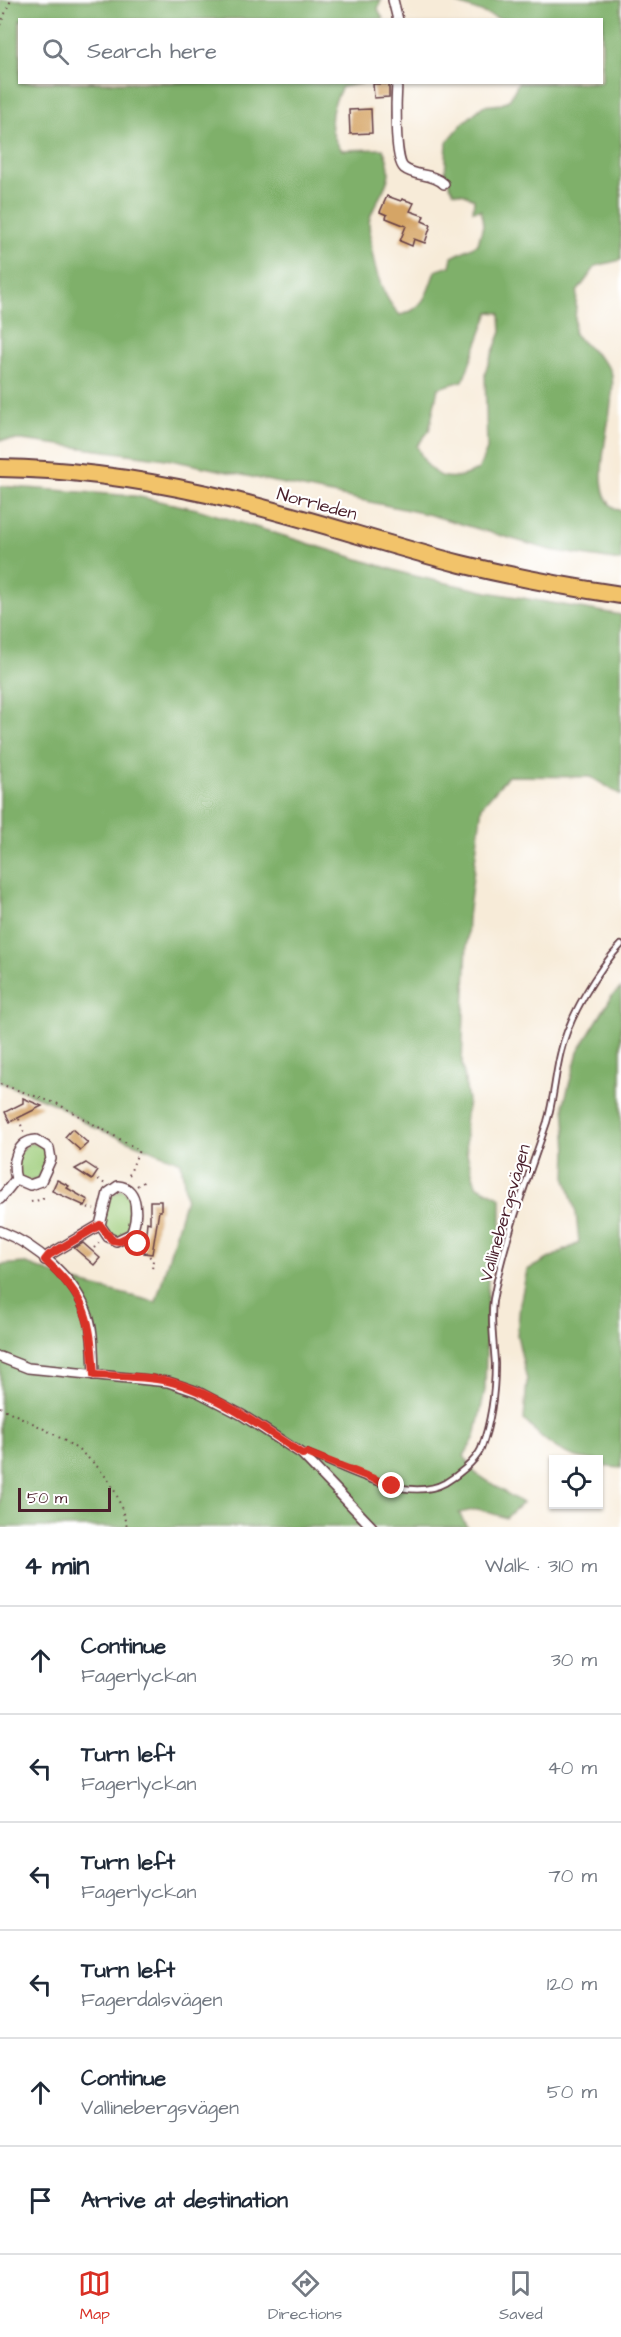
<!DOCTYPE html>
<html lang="en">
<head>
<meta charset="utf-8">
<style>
	body { margin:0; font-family:"Architects Daughter",sans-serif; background:#f2f2f3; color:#1f2937 }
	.controls { position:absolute; right:18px; bottom:18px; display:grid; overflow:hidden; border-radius:0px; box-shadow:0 2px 4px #0004 }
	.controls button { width:54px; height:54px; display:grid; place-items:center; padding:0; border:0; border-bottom:2px solid #e0e1e3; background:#fff; color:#1f2937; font:30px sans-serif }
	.scale { position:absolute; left:18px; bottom:15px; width:93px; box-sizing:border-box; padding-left:6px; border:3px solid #4a1f2b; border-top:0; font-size:16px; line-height:21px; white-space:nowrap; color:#4a1f2b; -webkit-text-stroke:4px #fff; paint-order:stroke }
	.stop { position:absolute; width:18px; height:18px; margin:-14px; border:4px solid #d93025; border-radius:50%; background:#fff }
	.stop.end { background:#d93025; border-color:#fff; box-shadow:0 2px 6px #0008 }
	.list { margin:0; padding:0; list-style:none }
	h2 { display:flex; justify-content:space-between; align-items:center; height:78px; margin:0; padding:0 24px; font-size:26px }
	h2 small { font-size:20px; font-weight:400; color:#747a83 }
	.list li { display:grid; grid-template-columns:39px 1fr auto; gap:18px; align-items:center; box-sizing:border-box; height:108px; padding:0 24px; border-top:2px solid #e0e1e3 }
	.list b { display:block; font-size:22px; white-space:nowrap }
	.list p { margin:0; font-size:20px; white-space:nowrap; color:#747a83 }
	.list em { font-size:20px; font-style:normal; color:#747a83 }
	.icon { flex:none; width:33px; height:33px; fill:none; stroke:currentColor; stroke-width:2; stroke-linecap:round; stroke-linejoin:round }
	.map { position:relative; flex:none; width:621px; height:1527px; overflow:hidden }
	.search { position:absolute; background:#fff; box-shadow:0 2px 4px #0004; left:18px; right:18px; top:18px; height:66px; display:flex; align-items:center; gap:15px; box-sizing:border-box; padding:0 21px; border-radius:0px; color:#747a83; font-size:22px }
	.sheet { height:726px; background:#fff }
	nav { display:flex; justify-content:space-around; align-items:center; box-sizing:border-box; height:84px; border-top:2px solid #e0e1e3; background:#fff; font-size:16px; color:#747a83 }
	nav a { display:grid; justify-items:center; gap:3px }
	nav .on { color:#d93025 }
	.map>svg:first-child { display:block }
</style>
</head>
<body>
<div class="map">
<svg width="621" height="1527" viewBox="0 0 621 1527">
	<rect width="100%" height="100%" fill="#fff"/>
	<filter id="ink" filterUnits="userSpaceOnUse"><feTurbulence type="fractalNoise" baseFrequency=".0167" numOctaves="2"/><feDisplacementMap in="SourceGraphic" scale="12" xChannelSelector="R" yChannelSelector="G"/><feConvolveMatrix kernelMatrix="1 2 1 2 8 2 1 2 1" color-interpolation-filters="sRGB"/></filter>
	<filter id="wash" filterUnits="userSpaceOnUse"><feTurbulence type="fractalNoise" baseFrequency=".008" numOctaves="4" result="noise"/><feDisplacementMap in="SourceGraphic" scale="24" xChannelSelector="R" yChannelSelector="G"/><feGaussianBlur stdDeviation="1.35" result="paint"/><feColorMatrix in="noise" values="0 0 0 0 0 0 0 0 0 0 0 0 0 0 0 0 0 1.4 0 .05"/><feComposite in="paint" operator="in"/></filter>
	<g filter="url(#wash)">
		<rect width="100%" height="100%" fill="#f7ebd8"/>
		<g fill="#9fcd7b" stroke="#747653" stroke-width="1.5">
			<polygon points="28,1143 43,1145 49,1158 38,1180 25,1181 16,1172 18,1155"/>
			<polygon points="122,1189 131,1198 132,1227 119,1238 111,1234 103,1222 108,1198"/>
		</g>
		<g fill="#7fb06b" stroke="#64684b" stroke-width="1.5" fill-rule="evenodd">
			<path d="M0,0h381l-3,9 5,10 -363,1v62l343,1 -21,4c-12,21 -17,43 0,63l41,-1c16,32 -4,41 -13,69 -2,6 0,13 0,19 3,28 10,58 30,78 24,-5 28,-23 35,-44l15,-5 2,-9 26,-13 5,-19 -2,-15 -8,1 1,-12 -9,-5 -11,-2 -9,-16 2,-34 16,-19 20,-17 19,-2 8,-5 8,-16 84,-1v-62l-102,-1 -52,-19h173v260l-25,6 -19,26 -3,42c10,11 30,25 37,37 10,33 -32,127 10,140v50l-71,-11 -123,-36 -261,-55 -144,-19h-22zM489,312l11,1 1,19 -16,40 2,77 -9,21c-32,15 -48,8 -61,-24l12,-15 9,-43 25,-7z"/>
			<polygon points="0,486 135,496 197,509 410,575 488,592 621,615 621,795 591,777 508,776 482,806 468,917 462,1063 468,1100 465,1123 467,1154 476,1185 501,1198 501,1231 488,1277 485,1390 475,1437 464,1456 475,1473 522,1503 506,1518 478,1509 459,1513 467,1527 0,1527 0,1265 24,1263 76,1282 156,1302 186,1198 181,1162 93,1127 55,1104 0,1082"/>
			<path d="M621,988v480l-22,-2 -1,-6c-32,0 -52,-17 -74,-40l3,-40 -10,-45 3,-31 7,-34 52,-27 -3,-30 -10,-34 1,-28 -3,-48 14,-51 34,-56z"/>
		</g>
		<g id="blocks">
			<g fill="#d5a566">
				<polygon points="373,84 389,84 389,97 374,98"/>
				<polygon points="371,109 372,133 350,134 349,110"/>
				<polygon points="387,196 401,201 402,199 414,203 410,211 424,216 422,221 431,225 425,243 414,239 412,246 400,241 406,226 386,218 387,215 380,212"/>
				<polygon points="23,1098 42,1106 10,1122 5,1112 23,1103"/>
				<polygon points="72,1129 88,1143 80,1150 65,1137"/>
				<polygon points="86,1163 98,1171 92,1180 75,1169"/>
				<polygon points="57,1180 69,1186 67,1188 88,1200 85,1206 52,1191"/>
				<polygon points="150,1201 161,1201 161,1211 159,1211 152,1254 144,1253 147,1222 150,1223"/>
				<polygon points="83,1243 100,1258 94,1265 74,1248"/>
			</g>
		</g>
	</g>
	<g filter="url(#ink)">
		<use href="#blocks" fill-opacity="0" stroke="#643e45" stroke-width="1.5"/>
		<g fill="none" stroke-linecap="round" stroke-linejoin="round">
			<defs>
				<path id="service" d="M303,1454l4,-1c36,15 100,51 138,30 12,-7 30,-21 36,-34 10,-27 14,-57 14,-85 -1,-20 -5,-43 -2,-64 11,-61 34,-119 54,-178 7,-23 8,-48 14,-71 8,-34 36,-81 60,-106"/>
				<g id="minor">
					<polyline points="393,0 398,20"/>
					<path d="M397,82c-1,15 -3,78 7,86 11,9 29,5 40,16"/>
					<path d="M36,1140l13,8 2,11 -10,22 -11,4 -14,-6c-5,-16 1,-38 20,-39z"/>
					<polyline points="0,1199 16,1179"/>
					<path d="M0,1231c36,14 75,47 88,85 6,18 5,40 6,59"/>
					<path d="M45,1260l4,-5 51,-30 8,-32 10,-7c22,1 20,34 13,48l-15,7 -8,-4 -8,-12"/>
					<polyline points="0,1357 28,1368 168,1382 198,1392 242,1415 302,1454 372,1527"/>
				</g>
				<path id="trunk" d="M0,468c70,1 139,11 207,26 85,19 169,48 254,70 53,13 106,23 160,31"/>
			</defs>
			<use href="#service" stroke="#643e45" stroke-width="8"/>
			<use href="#minor" stroke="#643e45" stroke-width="12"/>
			<use href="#trunk" stroke="#643e45" stroke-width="20"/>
			<g stroke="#643e45" stroke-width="2" stroke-dasharray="1.5 4.5" stroke-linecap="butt">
				<polyline points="0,25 11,0"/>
				<polyline points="0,1084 58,1104 139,1150 128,1178"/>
				<polyline points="19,1119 24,1133"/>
				<polyline points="98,1179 105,1184"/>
				<polyline points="137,1186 145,1181"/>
				<polyline points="31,1202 43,1199 41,1194"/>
				<polyline points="82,1206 94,1209"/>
				<polyline points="137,1243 153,1260 152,1270"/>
				<polyline points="94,1248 100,1242"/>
				<path d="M0,1407c43,22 96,42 117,89 4,10 7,21 10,31"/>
			</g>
			<use href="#service" stroke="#fff" stroke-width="4.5"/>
			<use href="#minor" stroke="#fff" stroke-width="9"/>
			<use href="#trunk" stroke="#f2c36a" stroke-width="16"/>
		</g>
	</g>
	<g fill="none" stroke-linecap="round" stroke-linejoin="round" filter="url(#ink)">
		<path stroke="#d93025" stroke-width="8" d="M138,1244l-8,-2 -3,-5 -8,4 -7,-1 -12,-15 -51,30 -4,5c43,40 45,59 49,115 24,1 50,1 74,6 44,10 97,48 134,73l5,-1 85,33"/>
	</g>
	<g text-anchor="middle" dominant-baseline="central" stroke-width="4.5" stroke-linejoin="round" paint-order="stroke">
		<g font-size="18" fill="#4a1f2b" stroke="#fff">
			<text transform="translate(317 504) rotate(15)">Norrleden</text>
			<text transform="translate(505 1213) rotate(-74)">Vallinebergsvägen</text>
		</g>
	</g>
</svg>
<div class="controls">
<button><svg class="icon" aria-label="locate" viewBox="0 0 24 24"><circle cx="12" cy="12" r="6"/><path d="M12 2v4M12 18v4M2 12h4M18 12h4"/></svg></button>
</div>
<div class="scale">50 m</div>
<div class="stop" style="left:138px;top:1244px"></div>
<div class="stop end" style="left:392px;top:1486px"></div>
<div class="search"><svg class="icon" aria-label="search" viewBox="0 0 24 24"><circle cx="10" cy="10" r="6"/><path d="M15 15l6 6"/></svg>Search here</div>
</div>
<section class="sheet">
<h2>4 min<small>Walk · 310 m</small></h2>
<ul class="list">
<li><svg class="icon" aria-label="ahead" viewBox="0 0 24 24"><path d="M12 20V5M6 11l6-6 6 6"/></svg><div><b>Continue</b><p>Fagerlyckan</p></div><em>30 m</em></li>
<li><svg class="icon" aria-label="left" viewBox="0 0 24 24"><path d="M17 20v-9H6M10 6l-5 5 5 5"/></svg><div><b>Turn left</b><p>Fagerlyckan</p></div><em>40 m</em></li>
<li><svg class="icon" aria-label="left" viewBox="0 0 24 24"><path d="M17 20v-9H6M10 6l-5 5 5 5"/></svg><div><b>Turn left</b><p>Fagerlyckan</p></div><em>70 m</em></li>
<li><svg class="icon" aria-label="left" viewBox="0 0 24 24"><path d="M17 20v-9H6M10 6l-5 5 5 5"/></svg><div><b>Turn left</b><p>Fagerdalsvägen</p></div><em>120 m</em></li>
<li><svg class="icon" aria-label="ahead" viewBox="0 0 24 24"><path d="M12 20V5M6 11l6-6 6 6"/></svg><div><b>Continue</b><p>Vallinebergsvägen</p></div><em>50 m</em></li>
<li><svg class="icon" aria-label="arrive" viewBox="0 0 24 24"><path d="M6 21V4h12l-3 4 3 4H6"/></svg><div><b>Arrive at destination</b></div></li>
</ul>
</section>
<nav>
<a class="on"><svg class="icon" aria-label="map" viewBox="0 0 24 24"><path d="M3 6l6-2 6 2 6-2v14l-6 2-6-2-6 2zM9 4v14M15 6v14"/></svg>Map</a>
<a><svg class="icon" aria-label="directions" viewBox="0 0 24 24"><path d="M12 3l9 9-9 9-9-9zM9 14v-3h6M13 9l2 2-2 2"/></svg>Directions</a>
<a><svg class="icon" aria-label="saved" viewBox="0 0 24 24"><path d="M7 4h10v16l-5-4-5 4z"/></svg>Saved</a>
</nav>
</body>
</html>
